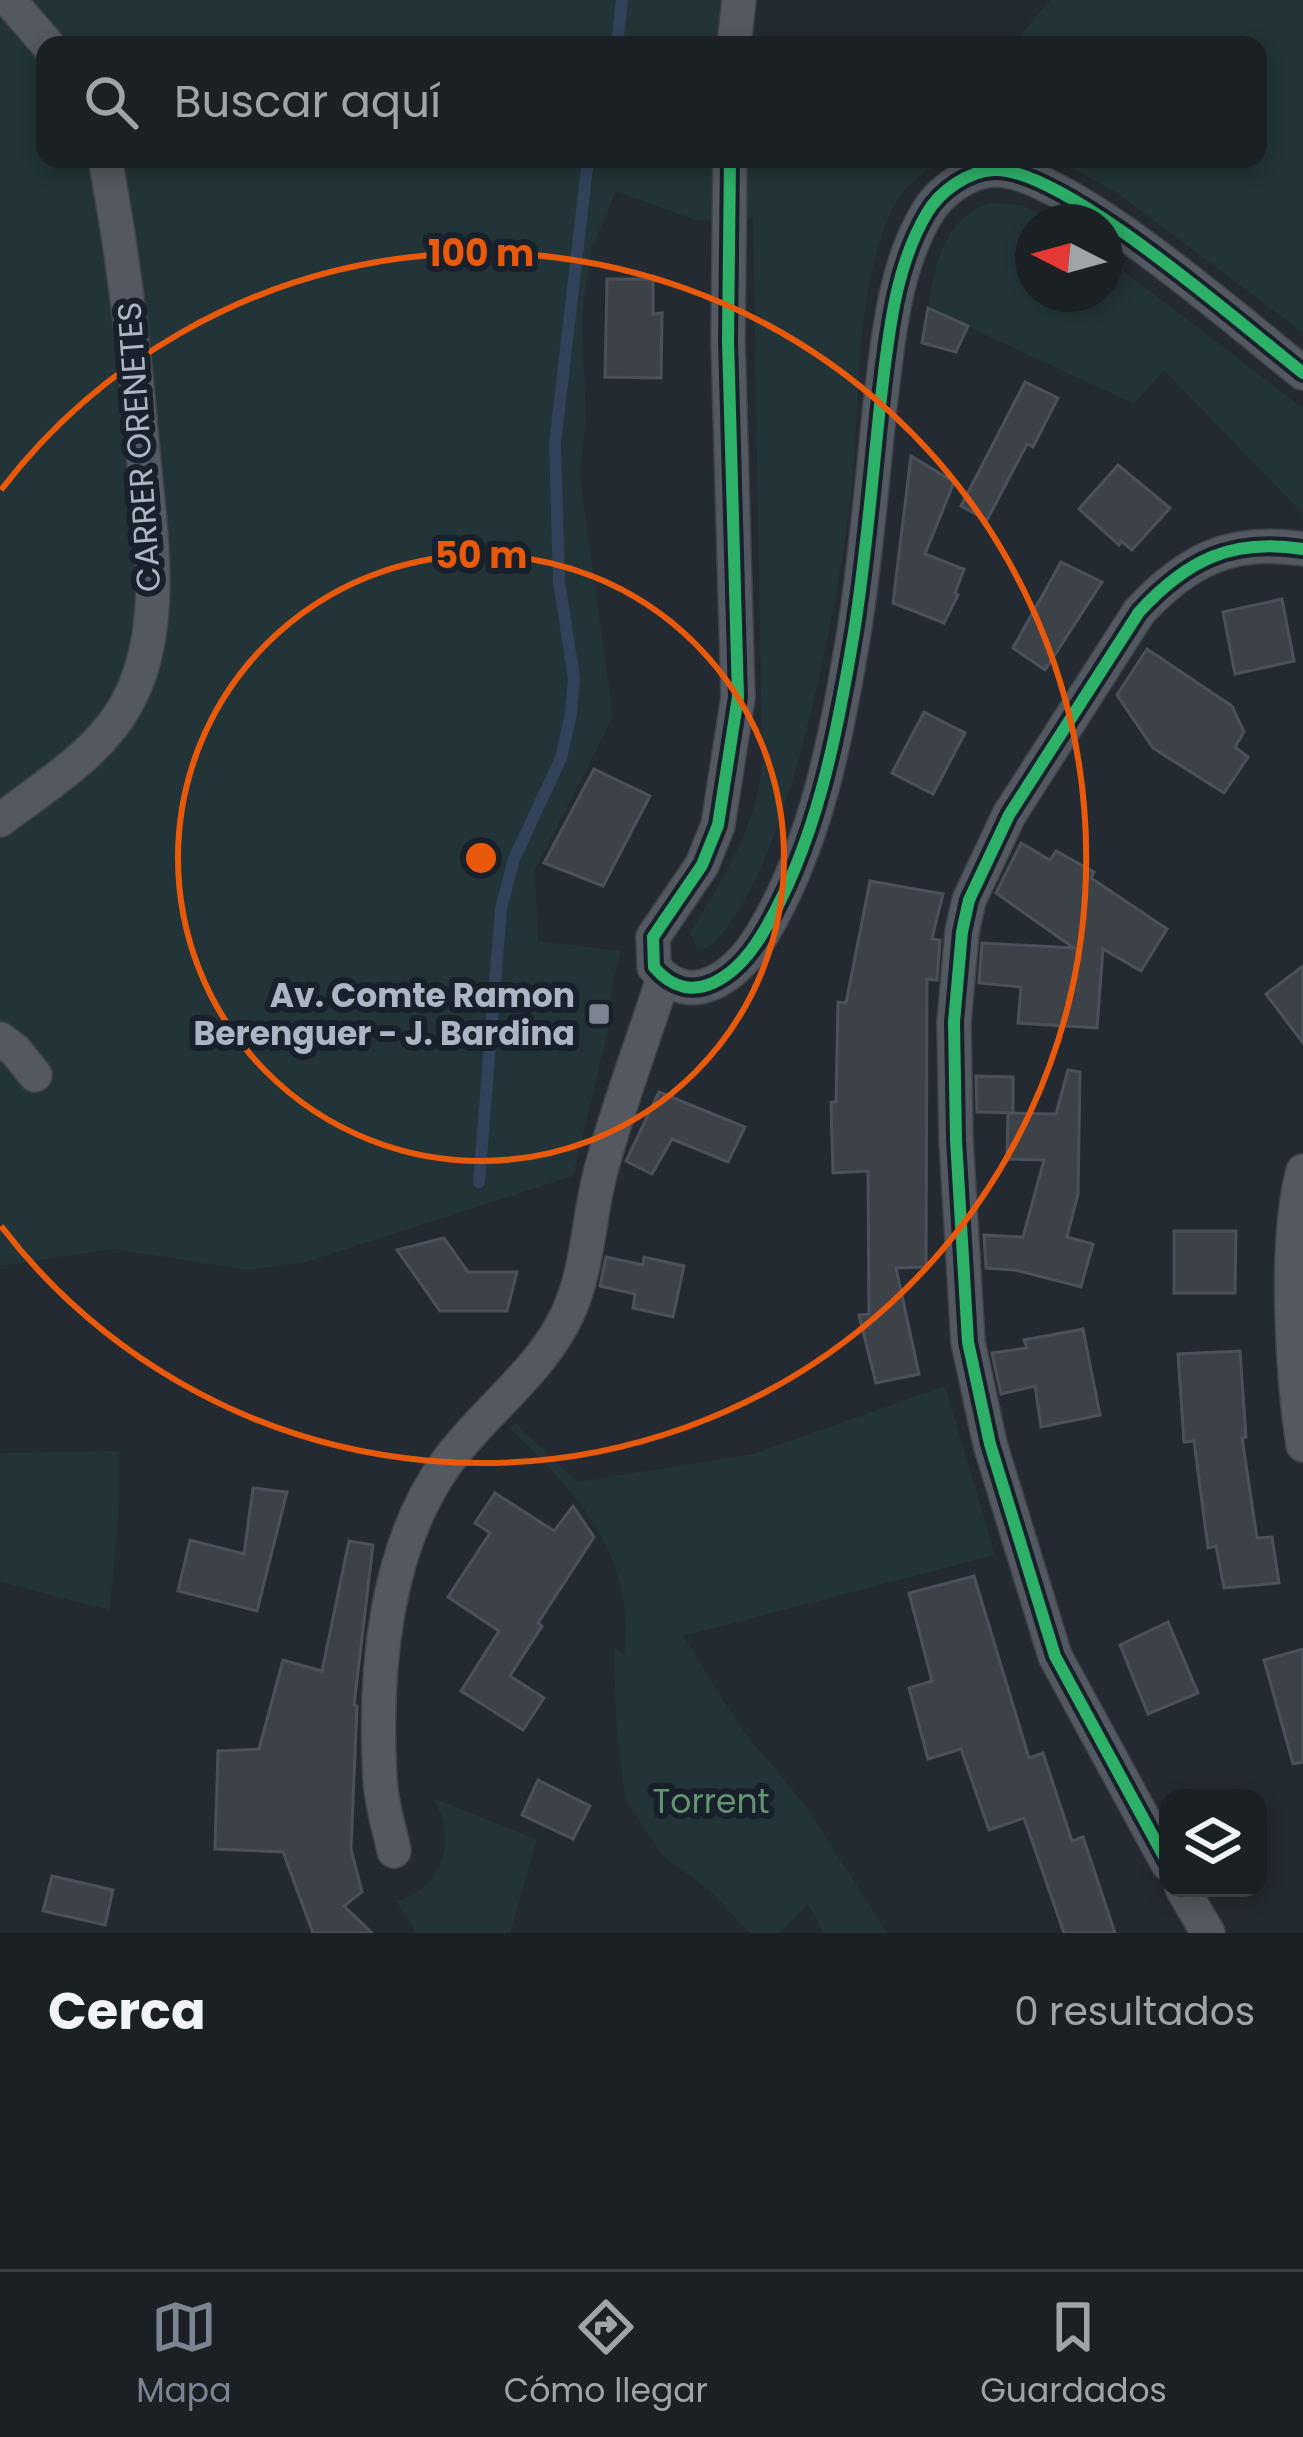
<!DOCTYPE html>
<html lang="es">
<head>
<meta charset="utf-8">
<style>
	body { margin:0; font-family:Poppins,sans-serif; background:#282d32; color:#f1f3f6 }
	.controls { position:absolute; right:36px; bottom:36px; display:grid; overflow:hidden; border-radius:24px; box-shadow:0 6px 18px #0003 }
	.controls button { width:108px; height:108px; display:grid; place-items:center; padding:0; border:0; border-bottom:3px solid #393e42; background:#1b2025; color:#f1f3f6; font:60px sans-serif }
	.compass { position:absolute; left:1015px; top:204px; width:108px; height:108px; border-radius:50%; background:#1b2025; box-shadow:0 6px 18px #0003; rotate:276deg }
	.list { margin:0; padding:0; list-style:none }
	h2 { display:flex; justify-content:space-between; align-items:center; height:156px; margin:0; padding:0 48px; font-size:51px }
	h2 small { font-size:39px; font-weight:400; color:#a0a3a7 }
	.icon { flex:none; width:66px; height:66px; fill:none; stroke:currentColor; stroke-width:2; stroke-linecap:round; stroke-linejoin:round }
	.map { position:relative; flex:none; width:1303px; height:1933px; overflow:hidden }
	.search { position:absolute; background:#1b2025; box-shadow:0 6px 18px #0003; left:36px; right:36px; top:36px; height:132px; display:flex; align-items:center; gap:30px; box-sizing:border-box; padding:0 42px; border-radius:24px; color:#a0a3a7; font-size:45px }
	.sheet { height:336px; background:#1b2025 }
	nav { display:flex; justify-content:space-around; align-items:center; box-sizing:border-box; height:168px; border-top:3px solid #393e42; background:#1b2025; font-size:33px; color:#a0a3a7 }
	nav a { display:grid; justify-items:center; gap:6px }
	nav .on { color:#7c8491 }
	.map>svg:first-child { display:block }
</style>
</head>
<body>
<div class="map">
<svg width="1303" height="1933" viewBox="0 0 1303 1933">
	<rect width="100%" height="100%" fill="#242a31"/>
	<g fill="#223437">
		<path d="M0,0h723l46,45h-724v114h903c-21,10 -43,25 -54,47 -38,74 -34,188 -41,269 -10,106 -63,408 -146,473l-10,-1 -7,-14c32,-53 65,-103 72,-167l-9,-548 -58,2 -79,-29 -24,57 -7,42 -3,29 4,100 -6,57 33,241 -78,153 3,71 83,10 -8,30 -4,46 -36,149 -267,86 -58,8 -134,-21 -114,17z"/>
		<polygon points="1050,0 1303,0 1303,333 1117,193 1057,159 1258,159 1258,45 1012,45"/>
		<path d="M989,203l33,2 36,17h-25v72h72v-37l198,151v106l-139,-144 -30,34 -206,-96c6,-43 16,-89 61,-105z"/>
		<path d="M945,1386l50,169 -312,81 57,91 66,79 81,127h-63l-16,-29 -29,29h-29l-41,-43 -47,-35 -37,-56 -9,-77 -2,-74 10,7c12,-100 -47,-162 -114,-227l5,-5 62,59 176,-28z"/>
		<polygon points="119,1451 119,1503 110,1610 0,1582 0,1453"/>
		<path d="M433,1798l104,42 -27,93h-93l-21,-32c48,-13 62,-62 37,-103z"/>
	</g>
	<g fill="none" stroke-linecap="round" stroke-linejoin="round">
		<g stroke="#31425a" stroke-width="12">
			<polyline points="617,45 622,0"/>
			<polyline points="479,1182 501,909 514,859 561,758 571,713 574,678 559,582 555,444 588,159"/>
		</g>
	</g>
	<g fill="#3d4248" stroke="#4b515a" stroke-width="3">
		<polygon points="607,279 653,279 653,314 662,313 661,378 605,377"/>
		<polygon points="928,308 968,326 956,352 922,343"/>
		<polygon points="1025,382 1058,398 1033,447 1027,444 987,520 961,506"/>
		<polygon points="911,456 954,482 925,554 964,569 955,593 958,595 944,623 893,603"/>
		<polygon points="1118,465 1170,508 1132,550 1121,541 1119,545 1079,509"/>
		<polygon points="1061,562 1102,582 1045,670 1013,648"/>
		<polygon points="1282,599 1294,661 1235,674 1223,612"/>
		<polygon points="1147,649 1232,706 1244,732 1235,747 1248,757 1224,793 1153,748 1117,695"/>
		<polygon points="924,712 965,733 933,794 892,773"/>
		<polygon points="594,769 650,796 603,886 544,863"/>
		<polygon points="1021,843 1050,860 1056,851 1094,872 1091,878 1167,929 1141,971 1103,949 1097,1028 1018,1023 1021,987 979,983 982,943 1074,948 996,893"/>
		<polygon points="870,881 943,894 932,939 940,940 937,980 927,979 926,1267 896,1268 919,1374 876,1383 859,1315 869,1314 868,1171 833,1173 831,1102 836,1102 838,1002 846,1003"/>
		<polygon points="1303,966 1303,1043 1266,994"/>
		<polygon points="1068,1070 1080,1072 1078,1194 1067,1237 1093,1244 1081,1287 1015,1270 986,1268 984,1235 1023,1237 1044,1160 1007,1159 1008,1113 1056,1114"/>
		<polygon points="976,1076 1013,1077 1013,1113 977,1112"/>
		<polygon points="659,1092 745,1127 728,1162 672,1139 652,1174 626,1161"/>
		<polygon points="1174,1231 1236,1231 1235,1293 1174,1293"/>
		<polygon points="444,1238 468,1272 517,1272 507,1311 440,1311 397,1250"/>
		<polygon points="606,1257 643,1265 644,1257 684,1266 673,1317 633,1308 635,1294 600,1286"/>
		<polygon points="1083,1329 1100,1415 1041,1427 1035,1386 1001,1394 992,1353 1027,1348 1024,1340"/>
		<polygon points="1240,1351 1246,1437 1242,1438 1257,1538 1272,1537 1279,1583 1224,1588 1216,1546 1208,1548 1194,1441 1184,1442 1178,1354"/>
		<polygon points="253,1488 287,1492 257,1611 178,1591 190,1540 244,1554"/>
		<polygon points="495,1493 554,1531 573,1506 594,1537 538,1623 542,1626 510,1676 544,1698 523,1730 461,1691 499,1631 448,1597 490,1533 475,1523"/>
		<polygon points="349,1541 373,1545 354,1705 357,1706 351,1849 362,1892 344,1906 372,1933 313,1933 283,1852 215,1849 218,1751 259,1749 283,1660 322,1671"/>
		<polygon points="974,1576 1029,1758 1043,1753 1072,1841 1083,1837 1115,1933 1064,1933 1024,1818 989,1830 961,1749 928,1759 909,1688 932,1681 909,1593"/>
		<polygon points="1168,1622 1198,1693 1148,1714 1120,1645"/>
		<polygon points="1303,1649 1303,1762 1293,1764 1264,1660"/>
		<polygon points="538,1780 590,1806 573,1839 522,1815"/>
		<polygon points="52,1876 113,1890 105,1925 43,1911"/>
	</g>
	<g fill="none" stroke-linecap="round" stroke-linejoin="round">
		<defs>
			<g id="minor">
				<polyline points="9,0 48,45"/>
				<polyline points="734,45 739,0"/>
				<path d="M730,159l-2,181 10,357 -20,128 -16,40 -49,72 1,30c38,45 83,8 107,-31 55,-90 76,-201 93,-304 12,-74 18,-151 26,-226 8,-64 13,-136 47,-193 13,-22 41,-42 67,-43 69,-3 250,157 309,203"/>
				<path d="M0,820c44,-33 101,-68 127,-117 42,-77 22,-179 15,-262 -8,-96 -19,-188 -37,-282"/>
				<polyline points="0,1039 15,1050 35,1075"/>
				<path d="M1303,1171c-19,70 -11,202 0,274"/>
				<path d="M394,1851c-5,-24 -13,-48 -14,-72 -6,-105 4,-230 67,-317 38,-52 94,-90 121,-149 21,-47 20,-95 33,-143 17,-64 42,-128 62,-192"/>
				<path d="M1168,1864l-113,-208 -65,-212 -22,-102 -12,-202 -2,-118 8,-90 7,-32 40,-85 130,-203c48,-52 92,-74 164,-63"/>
				<polyline points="1182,1888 1208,1933"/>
			</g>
		</defs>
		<use href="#minor" stroke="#40444a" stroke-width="36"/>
		<use href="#minor" stroke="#545860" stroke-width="33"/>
		<defs>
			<g id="cycleway">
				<path d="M730,159l-2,181 10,357 -20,128 -16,40 -49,72 1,30c38,45 83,8 107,-31 55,-90 76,-201 93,-304 12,-74 18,-151 26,-226 8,-64 13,-136 47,-193 13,-22 41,-42 67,-43 69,-3 250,157 309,203"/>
				<path d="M1168,1864l-113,-208 -65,-212 -22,-102 -12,-202 -2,-118 8,-90 7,-32 40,-85 130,-203c48,-52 92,-74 164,-63"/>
			</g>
		</defs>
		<use href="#cycleway" stroke="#18202b" stroke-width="20"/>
		<use href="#cycleway" stroke="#2db169" stroke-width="12"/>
	</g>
	<g fill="none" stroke="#e8590c" stroke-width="6">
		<circle cx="481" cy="858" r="303"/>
		<path d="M1 490A605 605 0 1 1 1 1226"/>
	</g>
	<rect fill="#7c8491" stroke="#18202b" stroke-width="4.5" x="587" y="1002" width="24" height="24" rx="6"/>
	<g text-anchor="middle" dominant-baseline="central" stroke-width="12" stroke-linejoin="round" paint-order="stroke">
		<g font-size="33" fill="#acb5c4" stroke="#18202b">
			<text transform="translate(139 447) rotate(-94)">CARRER ORENETES</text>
		</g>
		<g font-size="33" font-weight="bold" fill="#acb5c4" stroke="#18202b" text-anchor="end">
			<text x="575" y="995">Av. Comte Ramon<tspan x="575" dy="38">Berenguer - J. Bardina</tspan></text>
		</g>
		<g font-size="33" fill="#649470" stroke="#18202b">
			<text x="711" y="1801">Torrent</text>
		</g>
	</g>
	<circle cx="481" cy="858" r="18" fill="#e8590c" stroke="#18202b" stroke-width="6"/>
	<g font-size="36" text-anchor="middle" font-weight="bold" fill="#e8590c" stroke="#18202b" stroke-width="12" stroke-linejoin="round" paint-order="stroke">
		<text x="481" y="266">100 m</text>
		<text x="481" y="568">50 m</text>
	</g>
</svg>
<div class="controls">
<button><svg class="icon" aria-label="layers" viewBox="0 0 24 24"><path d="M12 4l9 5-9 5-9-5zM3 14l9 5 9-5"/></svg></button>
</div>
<svg class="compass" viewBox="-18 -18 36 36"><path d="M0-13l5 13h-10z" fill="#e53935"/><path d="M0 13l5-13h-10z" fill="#a0a3a7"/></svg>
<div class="search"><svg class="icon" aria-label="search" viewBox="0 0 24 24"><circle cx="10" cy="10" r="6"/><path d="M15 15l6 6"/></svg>Buscar aquí</div>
</div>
<section class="sheet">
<h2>Cerca<small>0 resultados</small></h2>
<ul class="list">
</ul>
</section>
<nav>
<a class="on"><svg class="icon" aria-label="map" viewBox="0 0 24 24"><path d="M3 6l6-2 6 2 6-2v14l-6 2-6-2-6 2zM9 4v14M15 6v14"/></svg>Mapa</a>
<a><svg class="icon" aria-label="directions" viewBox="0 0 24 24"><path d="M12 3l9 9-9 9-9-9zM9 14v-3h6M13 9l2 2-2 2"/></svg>Cómo llegar</a>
<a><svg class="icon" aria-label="saved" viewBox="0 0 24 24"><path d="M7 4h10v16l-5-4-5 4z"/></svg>Guardados</a>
</nav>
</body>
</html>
